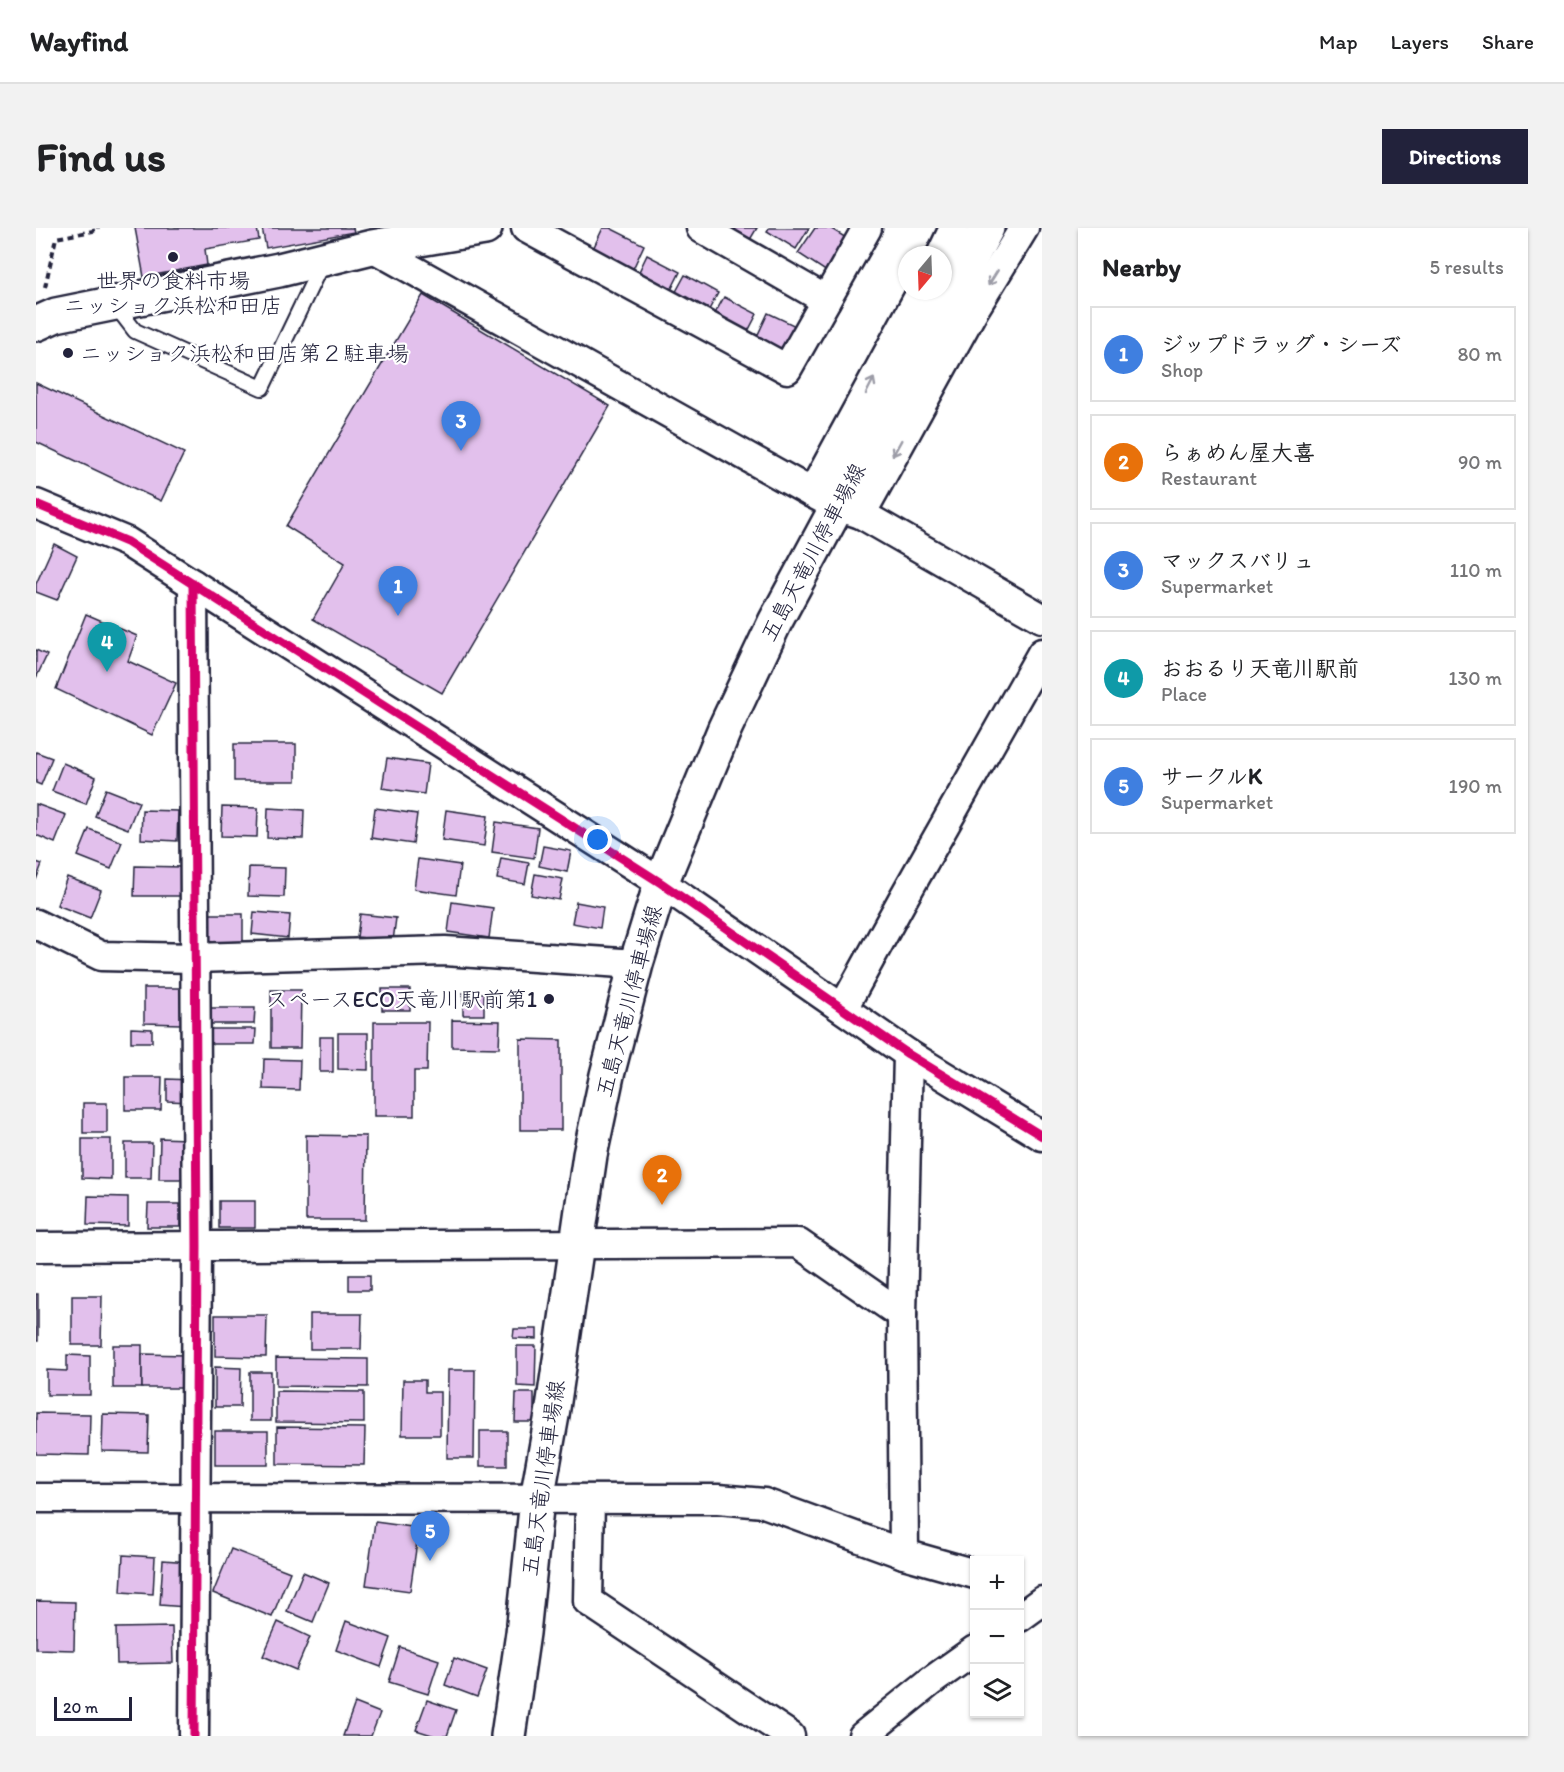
<!DOCTYPE html>
<html lang="en">
<head>
<meta charset="utf-8">
<style>
	body { margin:0; font-family:Itim,"Klee One",sans-serif; background:#f2f2f2; color:#202124 }
	.controls { position:absolute; right:18px; bottom:18px; display:grid; overflow:hidden; border-radius:0px; box-shadow:0 2px 4px #0004 }
	.controls button { width:54px; height:54px; display:grid; place-items:center; padding:0; border:0; border-bottom:2px solid #e0e0e0; background:#fff; color:#202124; font:30px sans-serif }
	.compass { position:absolute; left:862px; top:18px; width:54px; height:54px; border-radius:50%; background:#fff; box-shadow:0 2px 4px #0004; rotate:199deg }
	.scale { position:absolute; left:18px; bottom:15px; width:78px; box-sizing:border-box; padding-left:6px; border:3px solid #22223b; border-top:0; font-size:16px; line-height:21px; white-space:nowrap; color:#22223b; -webkit-text-stroke:4px #fff; paint-order:stroke }
	.you { position:absolute; left:562px; top:612px; width:21px; height:21px; margin:-15px; border:4px solid #fff; border-radius:50%; background:#1a73e8; box-shadow:0 0 0 9px #1a73e833 }
	.badge { display:grid; place-items:center; width:39px; height:39px; border-radius:50%; background:#22223b; color:#fff; font-size:20px; font-weight:700 }
	.pin { position:absolute; translate:-50% -50px; filter:drop-shadow(0 2px 3px #0008) }
	.pin::after { content:''; position:absolute; top:32px; width:21px; height:18px; background:inherit; clip-path:polygon(0 0,100% 0,50% 100%) }
	.list { margin:0; padding:0; list-style:none }
	h2 { display:flex; justify-content:space-between; align-items:center; height:78px; margin:0; padding:0 24px; font-size:26px }
	h2 small { font-size:20px; font-weight:400; color:#757577 }
	.list li { display:grid; grid-template-columns:39px 1fr auto; gap:18px; align-items:center; box-sizing:border-box; height:96px; margin:0 12px 12px; padding:0 12px; border:2px solid #e0e0e0; border-radius:0px }
	.list b { display:block; font-size:22px; white-space:nowrap }
	.list p { margin:0; font-size:20px; white-space:nowrap; color:#757577 }
	.list em { font-size:20px; font-style:normal; color:#757577 }
	.icon { flex:none; width:33px; height:33px; fill:none; stroke:currentColor; stroke-width:2; stroke-linecap:round; stroke-linejoin:round }
	.map { position:relative; flex:none; width:1006px; height:1508px; overflow:hidden; border-radius:0px }
	header { display:flex; align-items:center; gap:36px; box-sizing:border-box; height:84px; padding:0 30px; background:#fff; border-bottom:2px solid #e0e0e0 }
	header strong { font-size:28px }
	nav { display:flex; gap:33px; margin-inline-start:auto; font-size:21px }
	.intro { display:flex; align-items:center; justify-content:space-between; box-sizing:border-box; height:144px; padding:0 36px }
	h1 { margin:0; font-size:42px }
	.button { padding:15px 27px; border-radius:0px; background:#22223b; color:#fff; font-size:21px; font-weight:700 }
	main { display:flex; gap:36px; padding:0 36px }
	aside { flex:1; background:#fff; border-radius:0px; box-shadow:0 2px 4px #0004 }
	.map>svg:first-child { display:block }
</style>
</head>
<body>
<header>
<strong>Wayfind</strong>
<nav><a>Map</a><a>Layers</a><a>Share</a></nav>
</header>
<div class="intro"><h1>Find us</h1><a class="button">Directions</a></div>
<main>
<div class="map">
<svg width="1006" height="1508" viewBox="0 0 1006 1508">
	<rect width="100%" height="100%" fill="#fff"/>
	<filter id="ink" filterUnits="userSpaceOnUse"><feTurbulence type="fractalNoise" baseFrequency=".0167" numOctaves="2"/><feDisplacementMap in="SourceGraphic" scale="12" xChannelSelector="R" yChannelSelector="G"/><feConvolveMatrix kernelMatrix="1 2 1 2 8 2 1 2 1" color-interpolation-filters="sRGB"/></filter>
	<g filter="url(#ink)">
		<g fill="#e2c0ec" stroke="#22223b" stroke-width="1.5">
			<polygon points="99,0 221,0 223,12 169,21 171,37 108,49"/>
			<polygon points="226,0 317,0 318,4 230,20"/>
			<polygon points="567,0 574,0 608,17 596,43 556,23"/>
			<polygon points="692,0 721,0 712,15"/>
			<polygon points="733,0 773,0 760,21 731,3"/>
			<polygon points="779,0 794,0 812,11 791,44 762,25"/>
			<polygon points="611,27 644,44 632,68 599,52"/>
			<polygon points="649,47 682,65 669,89 636,71"/>
			<polygon points="387,67 574,178 406,465 277,391 309,335 250,298"/>
			<polygon points="688,69 721,86 708,111 675,93"/>
			<polygon points="732,85 762,99 747,130 718,115"/>
			<polygon points="0,155 148,225 125,273 0,214"/>
			<polygon points="18,316 41,328 21,372 0,364 0,356"/>
			<polygon points="50,386 101,408 92,433 140,455 116,507 20,461"/>
			<polygon points="0,422 11,427 0,450"/>
			<rect x="198" y="516" width="62" height="37"/>
			<polygon points="0,524 16,530 5,557 0,555"/>
			<polygon points="351,530 392,536 388,566 346,560"/>
			<polygon points="27,535 60,549 50,576 16,563"/>
			<polygon points="70,561 103,574 92,601 59,588"/>
			<polygon points="0,576 30,587 19,615 0,607"/>
			<polygon points="186,579 222,580 221,609 185,608"/>
			<polygon points="232,580 268,582 267,611 231,610"/>
			<polygon points="339,580 381,586 377,616 335,610"/>
			<polygon points="106,582 142,583 141,613 105,611"/>
			<polygon points="410,582 452,588 448,618 406,612"/>
			<polygon points="460,594 502,600 498,630 456,624"/>
			<polygon points="53,601 86,614 75,641 42,628"/>
			<polygon points="507,618 535,623 531,644 503,638"/>
			<polygon points="465,630 493,635 489,656 461,651"/>
			<polygon points="382,631 424,637 420,667 378,661"/>
			<polygon points="0,634 6,636 0,652"/>
			<polygon points="99,638 147,639 146,668 98,668"/>
			<polygon points="213,639 249,640 248,669 212,668"/>
			<polygon points="499,646 527,651 523,672 495,667"/>
			<polygon points="31,649 65,662 54,690 21,677"/>
			<polygon points="416,674 457,680 453,710 412,704"/>
			<polygon points="540,674 567,679 564,700 536,695"/>
			<polygon points="218,684 254,687 252,710 216,706"/>
			<polygon points="171,686 207,686 207,716 170,715"/>
			<polygon points="324,686 360,690 357,713 321,709"/>
			<polygon points="108,760 145,760 145,796 108,795"/>
			<rect x="346" y="761" width="28" height="21"/>
			<polygon points="235,762 265,762 264,820 235,820"/>
			<rect x="427" y="765" width="21" height="22"/>
			<polygon points="173,780 219,780 218,796 173,796"/>
			<polygon points="416,792 464,793 463,820 416,819"/>
			<polygon points="338,794 392,794 391,843 378,843 378,888 338,888"/>
			<polygon points="95,800 116,801 116,814 95,814"/>
			<polygon points="172,801 220,801 219,816 173,816"/>
			<polygon points="302,805 332,805 332,842 302,841"/>
			<rect x="284" y="809" width="13" height="35"/>
			<polygon points="484,811 525,812 525,902 484,902"/>
			<polygon points="228,831 264,832 263,862 227,861"/>
			<polygon points="89,849 126,849 125,882 89,882"/>
			<polygon points="131,851 155,852 155,874 131,873"/>
			<rect x="47" y="875" width="24" height="30"/>
			<polygon points="270,907 330,908 329,992 270,992"/>
			<polygon points="124,910 150,911 150,951 123,951"/>
			<polygon points="46,911 75,911 75,951 46,950"/>
			<polygon points="89,915 116,915 115,950 89,950"/>
			<polygon points="52,968 92,969 92,998 51,997"/>
			<rect x="183" y="973" width="36" height="27"/>
			<polygon points="112,976 144,976 144,999 111,999"/>
			<rect x="313" y="1047" width="21" height="15"/>
			<rect x="0" y="1066" width="2" height="47"/>
			<polygon points="36,1068 66,1068 65,1117 36,1117"/>
			<polygon points="274,1086 326,1086 325,1121 274,1121"/>
			<polygon points="179,1087 231,1087 230,1129 179,1128"/>
			<polygon points="478,1101 501,1101 501,1111 477,1110"/>
			<rect x="77" y="1117" width="29" height="43"/>
			<polygon points="481,1118 500,1118 499,1159 481,1158"/>
			<polygon points="106,1126 149,1127 148,1160 106,1160"/>
			<polygon points="31,1127 54,1128 54,1167 11,1167 11,1142 31,1143"/>
			<polygon points="240,1130 332,1131 332,1159 240,1158"/>
			<polygon points="179,1139 205,1140 204,1179 179,1179"/>
			<polygon points="412,1142 439,1142 438,1230 411,1230"/>
			<rect x="214" y="1144" width="21" height="49"/>
			<polygon points="367,1152 389,1152 389,1164 404,1164 404,1207 366,1207"/>
			<polygon points="240,1163 328,1164 328,1195 240,1194"/>
			<polygon points="480,1165 498,1165 498,1194 479,1194"/>
			<polygon points="0,1185 54,1186 53,1227 0,1226"/>
			<polygon points="67,1186 113,1187 112,1224 66,1223"/>
			<polygon points="241,1199 329,1200 328,1237 241,1236"/>
			<rect x="179" y="1203" width="53" height="34"/>
			<rect x="444" y="1203" width="27" height="35"/>
			<polygon points="339,1294 383,1300 374,1363 330,1357"/>
			<polygon points="195,1321 254,1344 236,1389 177,1365"/>
			<polygon points="87,1327 119,1329 117,1366 85,1364"/>
			<polygon points="127,1332 153,1334 150,1379 124,1377"/>
			<polygon points="267,1344 293,1355 277,1394 251,1383"/>
			<polygon points="0,1373 39,1374 38,1422 0,1421"/>
			<polygon points="310,1393 355,1410 345,1439 300,1422"/>
			<polygon points="242,1394 274,1409 260,1442 227,1428"/>
			<polygon points="136,1399 137,1435 81,1436 80,1400"/>
			<polygon points="364,1419 403,1432 392,1466 353,1454"/>
			<polygon points="418,1430 451,1442 441,1469 409,1457"/>
			<polygon points="391,1472 420,1482 411,1508 399,1508 380,1502"/>
			<polygon points="319,1475 344,1485 335,1508 307,1508"/>
		</g>
		<g fill="none" stroke-linecap="round" stroke-linejoin="round">
			<defs>
				<polyline id="service" points="79,77 99,103 226,160 286,35"/>
				<g id="minor">
					<polyline points="490,0 751,141 831,0"/>
					<polyline points="665,0 790,72"/>
					<polyline points="336,19 776,265 801,278 825,286 1006,390"/>
					<polyline points="905,27 918,0"/>
					<polyline points="776,265 886,63"/>
					<polyline points="0,276 91,314 625,655 872,826 1006,908"/>
					<polyline points="825,286 936,85 988,0"/>
					<polyline points="157,356 161,1018 158,1508"/>
					<polyline points="0,696 65,728 158,730 409,723 600,736"/>
					<polyline points="807,780 868,669 1006,425"/>
					<polyline points="0,1019 762,1015 866,1087 868,1326"/>
					<polyline points="866,1087 872,826"/>
					<polyline points="0,1270 682,1271 728,1275 868,1326 939,1346"/>
					<polyline points="554,1272 552,1373 754,1508"/>
					<polyline points="984,1389 1006,1373"/>
					<polyline points="827,1508 894,1454 939,1422"/>
				</g>
				<polyline id="tertiary" points="0,96 20,87 243,42 336,19 449,0"/>
				<polyline id="secondary" points="472,1508 487,1405 501,1271 516,1187 554,927 571,847 600,736 625,655 689,500 739,394 951,0"/>
			</defs>
			<use href="#service" stroke="#22223b" stroke-width="18"/>
			<use href="#minor" stroke="#22223b" stroke-width="33"/>
			<use href="#tertiary" stroke="#22223b" stroke-width="38"/>
			<use href="#secondary" stroke="#22223b" stroke-width="38"/>
			<polyline stroke="#22223b" stroke-width="4" stroke-dasharray="6 4.5" stroke-linecap="butt" points="9,59 20,10 62,2 62,0"/>
			<use href="#service" stroke="#fff" stroke-width="14"/>
			<use href="#minor" stroke="#fff" stroke-width="28"/>
			<use href="#tertiary" stroke="#fff" stroke-width="33"/>
			<use href="#secondary" stroke="#fff" stroke-width="33"/>
			<defs>
				<g id="cycleway">
					<polyline points="0,276 91,314 625,655 872,826 1006,908"/>
					<polyline points="157,356 161,1018 158,1508"/>
				</g>
			</defs>
			<use href="#cycleway" stroke="#fff" stroke-width="13"/>
			<use href="#cycleway" stroke="#d6006c" stroke-width="9"/>
		</g>
		<defs><path id="oneway-shaft" d="M-6 0H5M1.5-3L5.5 0L1.5 3" fill="none" stroke-width="1.6" stroke-linecap="round" stroke-linejoin="round" transform="scale(1.5)"/></defs>
		<g stroke="#9c9ca7">
			<use href="#oneway-shaft" transform="translate(957 50) rotate(122)"/>
			<use href="#oneway-shaft" transform="translate(834 158) rotate(-63)"/>
			<use href="#oneway-shaft" transform="translate(861 220) rotate(119)"/>
		</g>
	</g>
	<g fill="#22223b" stroke="#fff" stroke-width="2">
		<circle cx="137" cy="29" r="6"/>
		<circle cx="32" cy="125" r="6"/>
		<circle cx="513" cy="771" r="6"/>
	</g>
	<g text-anchor="middle" dominant-baseline="central" stroke-width="4.5" stroke-linejoin="round" paint-order="stroke">
		<g font-size="22" fill="#22223b" stroke="#fff">
			<text x="137" y="52">世界の食料市場<tspan x="137" dy="25">ニッショク浜松和田店</tspan></text>
			<text x="44" y="125" text-anchor="start">ニッショク浜松和田店第２駐車場</text>
			<text x="501" y="771" text-anchor="end">スペースECO天竜川駅前第1</text>
		</g>
		<g font-size="22" fill="#22223b" stroke="#fff">
			<text transform="translate(777 324) rotate(-62)">五島天竜川停車場線</text>
			<text transform="translate(593 773) rotate(-75)">五島天竜川停車場線</text>
			<text transform="translate(507 1250) rotate(-82)">五島天竜川停車場線</text>
		</g>
	</g>
</svg>
<div class="controls">
<button>+</button>
<button>−</button>
<button><svg class="icon" aria-label="layers" viewBox="0 0 24 24"><path d="M12 4l9 5-9 5-9-5zM3 14l9 5 9-5"/></svg></button>
</div>
<svg class="compass" viewBox="-18 -18 36 36"><path d="M0-13l5 13h-10z" fill="#e53935"/><path d="M0 13l5-13h-10z" fill="#757577"/></svg>
<div class="scale">20 m</div>
<div class="you"></div>
<div class="pin badge" style="left:362px;top:388px;background:#3f7fe0">1</div>
<div class="pin badge" style="left:626px;top:977px;background:#e8710a">2</div>
<div class="pin badge" style="left:425px;top:223px;background:#3f7fe0">3</div>
<div class="pin badge" style="left:71px;top:444px;background:#0f9aa8">4</div>
<div class="pin badge" style="left:394px;top:1333px;background:#3f7fe0">5</div>
</div>
<aside>
<h2>Nearby<small>5 results</small></h2>
<ul class="list">
<li><span class="badge" style="background:#3f7fe0">1</span><div><b>ジップドラッグ・シーズ</b><p>Shop</p></div><em>80 m</em></li>
<li><span class="badge" style="background:#e8710a">2</span><div><b>らぁめん屋大喜</b><p>Restaurant</p></div><em>90 m</em></li>
<li><span class="badge" style="background:#3f7fe0">3</span><div><b>マックスバリュ</b><p>Supermarket</p></div><em>110 m</em></li>
<li><span class="badge" style="background:#0f9aa8">4</span><div><b>おおるり天竜川駅前</b><p>Place</p></div><em>130 m</em></li>
<li><span class="badge" style="background:#3f7fe0">5</span><div><b>サークルK</b><p>Supermarket</p></div><em>190 m</em></li>
</ul>
</aside>
</main>
</body>
</html>
